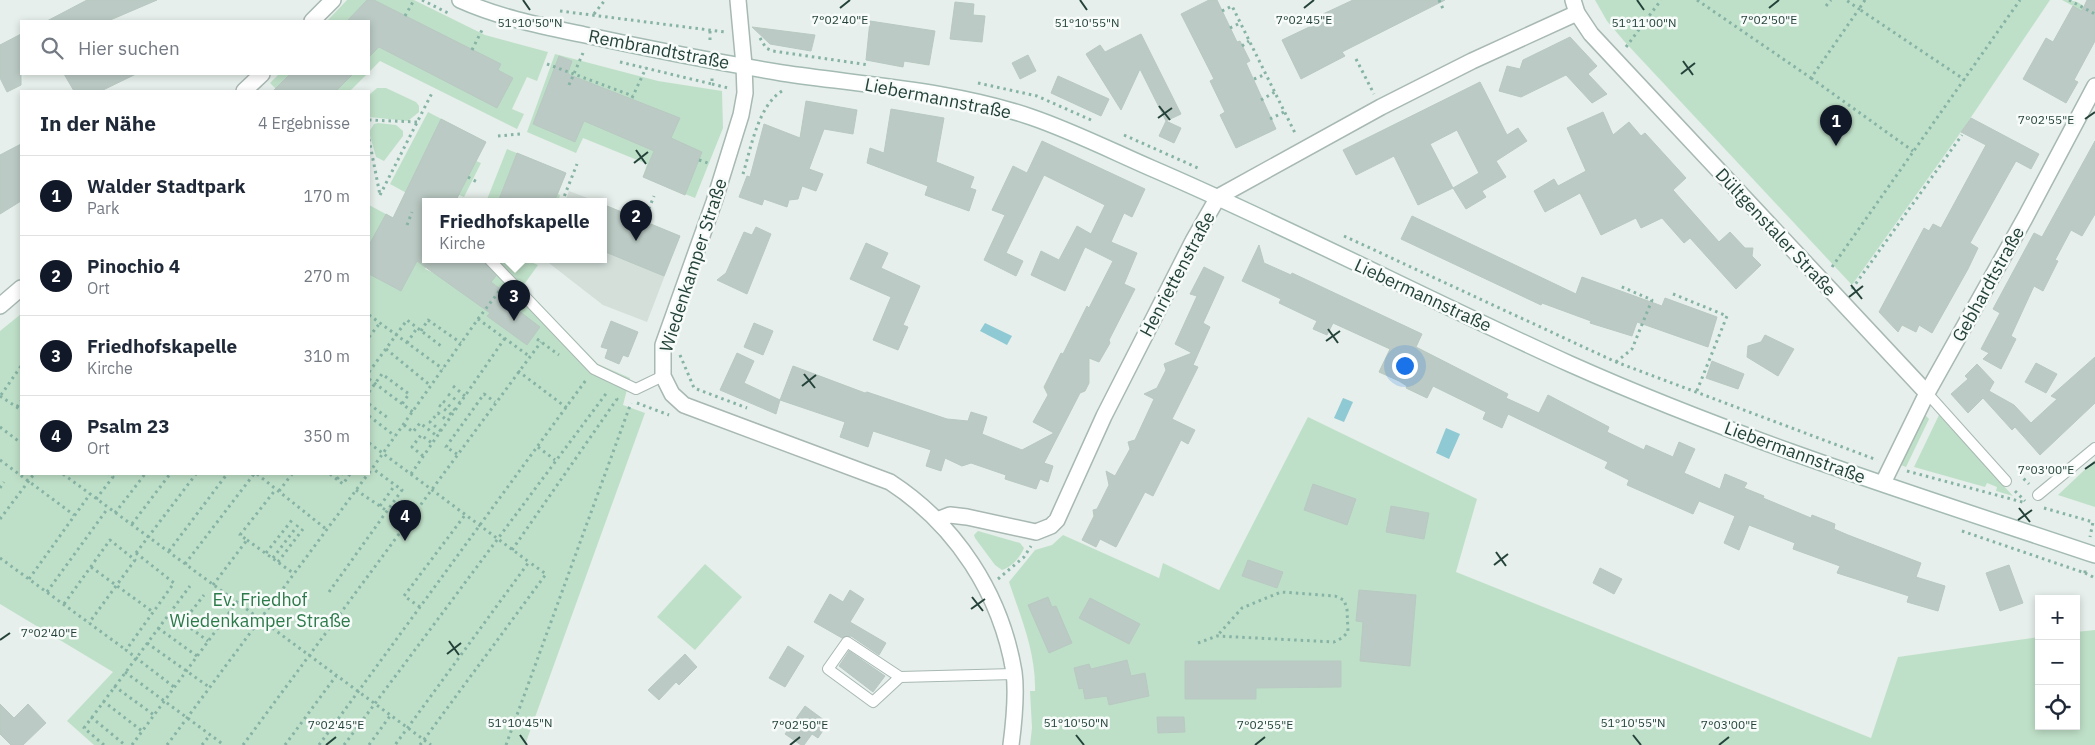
<!DOCTYPE html>
<html lang="de">
<head>
<meta charset="utf-8">
<style>
	body { margin:0; font-family:"IBM Plex Sans",sans-serif; background:#f2f2f3; color:#1f2937 }
	.controls { position:absolute; right:15px; bottom:15px; display:grid; overflow:hidden; border-radius:0px; box-shadow:0 2px 8px #0003 }
	.controls button { width:45px; height:45px; display:grid; place-items:center; padding:0; border:0; border-bottom:1px solid #e0e1e3; background:#fff; color:#1f2937; font:25px sans-serif }
	.you { position:absolute; left:1404px; top:365px; width:18px; height:18px; margin:-12px; border:4px solid #fff; border-radius:50%; background:#1a73e8; box-shadow:0 0 0 8px #1a73e833 }
	.badge { display:grid; place-items:center; width:32px; height:32px; border-radius:50%; background:#111827; color:#fff; font-size:16px; font-weight:700 }
	.pin { position:absolute; translate:-50% -41px; filter:drop-shadow(0 1px 2px #0008) }
	.pin::after { content:''; position:absolute; top:26px; width:18px; height:15px; background:inherit; clip-path:polygon(0 0,100% 0,50% 100%) }
	.popup { position:absolute; left:422px; top:198px; width:185px; height:65px; box-sizing:border-box; display:grid; place-content:center; border-radius:0px; background:#fff; filter:drop-shadow(0 1px 4px #0005); font-size:16px; white-space:nowrap; color:#747a83 }
	.popup b { font-size:19px; color:#1f2937 }
	.popup::after { content:''; position:absolute; left:50%; top:100%; margin-left:-10px; border:10px solid transparent; border-top-color:#fff }
	.list { margin:0; padding:0; list-style:none }
	h2 { display:flex; justify-content:space-between; align-items:center; height:65px; margin:0; padding:0 20px; font-size:21px }
	h2 small { font-size:16px; font-weight:400; color:#747a83 }
	.list li { display:grid; grid-template-columns:32px 1fr auto; gap:15px; align-items:center; box-sizing:border-box; height:80px; padding:0 20px; border-top:1px solid #e0e1e3 }
	.list b { display:block; font-size:19px; white-space:nowrap }
	.list p { margin:0; font-size:16px; white-space:nowrap; color:#747a83 }
	.list em { font-size:16px; font-style:normal; color:#747a83 }
	.icon { flex:none; width:28px; height:28px; fill:none; stroke:currentColor; stroke-width:2; stroke-linecap:round; stroke-linejoin:round }
	.map { position:relative; flex:none; width:2095px; height:745px; overflow:hidden }
	.search { position:absolute; background:#fff; box-shadow:0 2px 8px #0003; left:20px; top:20px; width:350px; height:55px; display:flex; align-items:center; gap:12px; box-sizing:border-box; padding:0 18px; border-radius:0px; color:#747a83; font-size:19px }
	.panel { position:absolute; background:#fff; box-shadow:0 2px 8px #0003; left:20px; top:90px; width:350px; height:385px; border-radius:0px }
	.map>svg:first-child { display:block }
</style>
</head>
<body>
<div class="map">
<svg width="2095" height="745" viewBox="0 0 2095 745">
	<rect width="100%" height="100%" fill="#e6efeb"/>
	<g fill="#d4dfda">
		<polygon points="569,191 598,202 565,202"/>
		<polygon points="603,204 680,236 647,322 603,305 545,260 603,260"/>
	</g>
	<g fill="#bfe0c8">
		<polygon points="347,0 414,0 485,35 548,52 537,81 527,77 512,109 524,114 517,129 380,61 369,72 369,21 327,21"/>
		<polygon points="1595,0 2050,0 1961,132 1852,285 1624,41 1607,21"/>
		<path d="M2062,0c13,0 21,2 26,14z"/>
		<polygon points="555,54 658,81 722,91 723,128 695,198 643,177 647,164 583,138 576,153 527,132"/>
		<polygon points="279,74 367,74 350,91 278,91 270,83"/>
		<polygon points="377,88 386,88 416,102 419,106 419,112 408,121 369,117 369,95"/>
		<polygon points="428,112 486,142 476,161 481,163 464,197 459,195 455,202 425,203 390,184"/>
		<polygon points="378,123 396,125 403,131 403,136 384,161 376,157 369,132 374,124"/>
		<polygon points="507,149 566,173 558,194 560,195 558,202 486,202"/>
		<polygon points="369,205 425,235 425,260 430,260 425,269 436,274 446,260 526,260 538,265 523,286 598,364 630,378 623,405 645,413 525,745 94,745 67,721 113,672 0,604 0,331 21,314 21,474 369,474"/>
		<polygon points="1923,413 1929,419 1906,467 1896,463"/>
		<polygon points="1939,415 2013,496 1996,491 1997,487 1987,483 1985,487 1914,467"/>
		<path d="M1308,417l169,82 -21,73 415,166 27,-81 141,-20v89h37v-94l19,-2v115h-1065l2,-17 -2,-37h5c1,-39 -14,-73 -26,-109l26,-32 17,-5 11,-10 96,43 4,-15 56,27z"/>
		<polygon points="2095,460 2095,507 2058,495"/>
		<path d="M978,531l42,12 4,5c-4,10 -13,19 -22,22l-7,-5 -20,-27 -1,-3z"/>
		<polygon points="705,564 742,597 695,650 657,617"/>
	</g>
	<g fill="#8ec9d4">
		<polygon points="985,323 1012,336 1007,345 980,331"/>
		<polygon points="1343,398 1353,402 1344,422 1334,418"/>
		<polygon points="1446,428 1460,434 1449,459 1436,453"/>
	</g>
	<g fill="#bbcac4" stroke="#b8c9c2">
		<polygon points="87,0 157,0 108,21 47,21"/>
		<polygon points="367,0 374,0 501,64 498,70 513,78 497,108 379,47 369,57 369,21 347,21"/>
		<polygon points="1209,0 1217,0 1237,42 1240,41 1250,61 1246,63 1276,129 1236,148 1220,115 1225,112 1210,81 1214,79 1181,14"/>
		<polygon points="1353,0 1445,0 1342,52 1345,56 1301,79 1282,40 1326,19 1323,14"/>
		<polygon points="2087,0 2095,0 2095,41 2074,80 2078,82 2066,103 2023,79 2046,38 2053,42 2073,6 2082,11"/>
		<polygon points="955,2 974,4 973,15 985,16 982,42 950,39"/>
		<polygon points="870,21 935,31 929,65 904,61 903,67 866,60"/>
		<polygon points="752,27 815,35 811,51 770,44"/>
		<polygon points="21,34 21,85 7,92 0,78 0,45"/>
		<polygon points="1141,34 1181,114 1166,121 1181,128 1174,143 1159,136 1166,121 1140,69 1121,110 1086,54 1100,45 1105,52"/>
		<polygon points="1570,37 1597,66 1588,74 1607,94 1592,103 1566,75 1521,97 1499,91 1507,66 1520,69 1523,60"/>
		<polygon points="1028,55 1036,71 1020,79 1012,63"/>
		<polygon points="559,56 572,61 568,73 570,75 680,118 671,138 702,152 685,195 643,177 654,151 584,121 575,142 533,124"/>
		<polygon points="64,74 136,74 101,91 74,91"/>
		<polygon points="290,74 353,74 336,91 273,91"/>
		<polygon points="1058,76 1109,99 1101,116 1051,93"/>
		<polygon points="1480,82 1507,135 1518,128 1527,141 1496,161 1506,177 1482,191 1486,197 1466,209 1453,188 1479,173 1457,130 1430,144 1453,188 1418,205 1394,156 1356,175 1343,150"/>
		<polygon points="806,101 857,110 853,134 824,129 809,169 823,174 816,191 802,186 798,199 789,200 787,207 764,199 762,205 739,197 747,176 750,177 764,124 800,138"/>
		<polygon points="891,109 944,118 936,162 974,177 970,188 976,190 969,211 925,195 928,186 867,163 870,148 884,153"/>
		<polygon points="1603,112 1613,135 1629,122 1641,136 1645,133 1686,178 1673,190 1719,242 1730,232 1745,248 1753,248 1752,256 1761,265 1736,289 1690,238 1684,243 1662,218 1641,228 1636,218 1601,235 1580,193 1545,212 1534,191 1554,179 1558,186 1586,171 1567,128"/>
		<polygon points="1971,118 2039,154 2031,169 2016,161 2008,175 1970,243 1978,248 1968,269 1932,333 1919,325 1916,332 1902,325 1898,332 1879,312 1924,228 1929,231 1933,224 1941,228 1986,145 1961,132"/>
		<polygon points="441,119 486,142 455,202 425,202 425,260 483,260 496,276 491,282 514,299 510,304 540,327 527,345 487,316 490,313 417,261 401,291 369,274 369,245 386,214 393,218"/>
		<polygon points="1042,141 1145,189 1132,217 1124,213 1111,242 1137,253 1124,284 1135,289 1109,340 1110,343 1099,362 1089,358 1089,383 1085,391 1080,393 1044,463 1053,466 1048,482 1040,479 1036,489 1005,479 1006,475 971,463 962,466 945,458 941,471 926,466 931,450 873,431 868,447 840,437 845,422 780,400 793,366 865,393 867,392 947,419 968,421 971,412 987,417 982,434 1022,450 1054,433 1033,422 1048,395 1044,387 1061,353 1063,354 1087,306 1089,308 1113,261 1085,247 1065,291 1031,275 1041,251 1059,260 1077,226 1091,234 1105,205 1044,175 1006,253 1023,261 1016,276 984,260 1005,215 992,210 1013,166 1027,173"/>
		<polygon points="2095,141 2095,214 2082,236 2071,230 2055,260 2058,261 2043,291 2034,286 2011,336 2016,339 2001,369 1983,359 1989,353 1981,349 2000,313 1993,309 2034,233 2042,237"/>
		<polygon points="21,144 21,201 0,214 0,155"/>
		<polygon points="517,153 566,173 554,202 498,202"/>
		<polygon points="607,206 680,236 664,276 603,251 603,216"/>
		<polygon points="1412,216 1576,294 1582,277 1662,306 1665,298 1717,317 1708,347 1637,322 1632,336 1590,323 1591,321 1542,303 1541,305 1401,239"/>
		<polygon points="756,227 771,234 747,294 717,280 726,273 744,232 752,235"/>
		<polygon points="866,243 888,253 881,268 920,286 903,325 908,327 898,350 873,340 891,297 850,279"/>
		<polygon points="1259,245 1264,263 1291,275 1292,273 1422,334 1416,347 1508,394 1506,398 1539,413 1548,395 1609,427 1607,432 1644,450 1646,445 1673,457 1679,442 1695,449 1684,473 1720,489 1725,474 1747,483 1744,488 1764,496 1763,498 1811,518 1812,515 1835,524 1834,529 1848,535 1921,563 1916,577 1945,586 1938,611 1907,602 1909,596 1837,573 1840,566 1793,549 1795,543 1749,525 1739,550 1724,543 1735,516 1699,501 1693,514 1627,485 1629,480 1605,468 1608,462 1508,414 1502,428 1483,419 1486,412 1433,386 1427,398 1406,388 1407,386 1399,381 1379,372 1390,349 1333,323 1327,335 1313,329 1317,321 1279,303 1281,299 1242,281"/>
		<polygon points="1204,267 1224,277 1203,323 1210,327 1193,365 1198,367 1172,419 1195,430 1188,444 1181,440 1153,496 1145,492 1116,547 1100,539 1096,547 1082,540 1094,516 1093,510 1097,509 1109,485 1106,471 1115,476 1130,449 1128,442 1135,440 1154,399 1144,394 1157,388 1166,370 1164,364 1192,353 1175,344 1197,296 1190,294"/>
		<polygon points="611,321 638,332 628,357 623,355 619,364 605,358 608,349 601,347"/>
		<polygon points="754,323 773,331 763,355 744,347"/>
		<polygon points="1765,335 1794,349 1778,376 1747,357 1748,346 1761,342"/>
		<polygon points="737,353 754,361 744,383 780,400 776,414 720,390"/>
		<polygon points="2095,357 2095,403 2040,455 2015,427 2012,430 1983,398 1968,413 1951,394 1968,379 1965,376 1977,364 1994,382 1989,391 2014,405 2031,423 2057,399 2051,396"/>
		<polygon points="1712,361 1744,374 1738,389 1706,378"/>
		<polygon points="2036,363 2057,374 2046,393 2025,382"/>
		<polygon points="1313,484 1356,499 1347,525 1304,510"/>
		<polygon points="1391,506 1429,513 1424,539 1386,532"/>
		<polygon points="1248,560 1283,572 1277,588 1242,576"/>
		<polygon points="2009,565 2023,603 2000,611 1986,573"/>
		<polygon points="1600,568 1622,579 1614,594 1593,583"/>
		<polygon points="850,590 864,599 850,622 886,643 879,655 851,636 842,638 814,622 830,594 843,602"/>
		<polygon points="1359,590 1416,595 1410,666 1360,661 1363,622 1356,621"/>
		<polygon points="1048,597 1052,607 1056,606 1072,643 1049,653 1028,605"/>
		<polygon points="1090,598 1140,624 1129,644 1079,618"/>
		<polygon points="788,646 804,656 785,687 769,678"/>
		<polygon points="849,651 885,676 873,692 839,666"/>
		<polygon points="685,654 697,667 679,685 676,682 659,700 648,690"/>
		<polygon points="1127,660 1131,676 1145,673 1149,696 1109,705 1107,696 1085,699 1083,688 1079,689 1074,668 1089,664 1091,669"/>
		<polygon points="1185,661 1341,661 1341,687 1256,688 1256,699 1185,699"/>
		<polygon points="0,704 14,718 28,704 46,723 23,745 11,745 0,734"/>
		<polygon points="805,706 828,723 818,738 812,734 804,745 801,745 785,734"/>
		<polygon points="1157,717 1184,717 1185,732 1158,733"/>
	</g>
	<g fill="none" stroke-linecap="round" stroke-linejoin="round">
		<defs>
			<g id="service">
				<polyline points="490,260 594,369 636,389 663,376"/>
				<polyline points="1927,393 2006,481"/>
				<polyline points="2038,495 2095,448"/>
				<polyline points="900,677 847,642 828,669 873,702 900,677 1014,674"/>
			</g>
			<g id="minor">
				<polyline points="738,0 744,65"/>
				<polyline points="1573,0 1577,13 1591,34 1927,393"/>
				<polyline points="312,21 333,0"/>
				<polyline points="244,91 262,74"/>
				<polyline points="0,306 21,288"/>
				<polyline points="1883,483 1927,393 2025,218 2095,86"/>
				<polyline points="937,520 950,515 967,517 1036,532 1051,526 1057,520 1104,416 1193,241 1218,197 1381,107 1472,61 1577,13"/>
			</g>
			<path id="tertiary" d="M744,65l1,28 -4,22 -27,87 -51,143v31l9,18 12,11 206,77c66,43 111,112 124,190 3,23 0,50 -3,73"/>
			<path id="secondary" d="M460,0c40,18 82,26 125,35 65,14 131,27 197,38 81,12 171,17 249,44 41,14 81,34 120,51 142,61 279,133 419,196 170,76 349,132 525,191"/>
		</defs>
		<use href="#service" stroke="#a8b8b2" stroke-width="12"/>
		<use href="#minor" stroke="#a8b8b2" stroke-width="18"/>
		<use href="#tertiary" stroke="#a8b8b2" stroke-width="18"/>
		<use href="#secondary" stroke="#a4bbb3" stroke-width="18"/>
		<g stroke="#86b3a5" stroke-width="3" stroke-dasharray="2.5 4" stroke-linecap="butt">
			<polyline points="422,0 448,13"/>
			<polyline points="1439,0 1444,11"/>
			<polyline points="1697,0 1811,78 1859,9 1846,0"/>
			<polyline points="1865,0 1859,9 1965,80"/>
			<polyline points="2069,0 2095,14"/>
			<polyline points="1826,6 1831,0"/>
			<polyline points="560,11 725,32"/>
			<polyline points="1222,11 1232,6 1296,135"/>
			<polyline points="594,14 605,0"/>
			<polyline points="405,16 414,0"/>
			<polyline points="1230,28 1240,23"/>
			<polyline points="710,31 710,44"/>
			<polyline points="760,38 766,48 773,51 869,65"/>
			<polyline points="1242,46 1249,41"/>
			<polyline points="1626,47 1661,0"/>
			<polyline points="472,50 483,28"/>
			<polyline points="1356,59 1374,94"/>
			<polyline points="620,62 712,84 712,78"/>
			<polyline points="547,64 633,96"/>
			<polyline points="1811,78 1913,151"/>
			<polyline points="1254,79 1266,74"/>
			<polyline points="978,83 1037,96 1091,120"/>
			<polyline points="712,84 728,88"/>
			<polyline points="569,85 583,53"/>
			<polyline points="632,98 646,68"/>
			<polyline points="1261,100 1275,92"/>
			<polyline points="1270,119 1284,112"/>
			<polyline points="369,120 417,122"/>
			<polyline points="1124,135 1198,168"/>
			<polyline points="498,136 520,134"/>
			<polyline points="369,139 380,195"/>
			<polyline points="699,160 708,163"/>
			<path d="M743,174c8,-26 15,-68 39,-83"/>
			<polyline points="468,177 479,183"/>
			<polyline points="380,195 432,93"/>
			<polyline points="562,202 577,164"/>
			<polyline points="644,221 654,196"/>
			<polyline points="407,225 412,212"/>
			<polyline points="1344,236 1616,362 1877,460"/>
			<polyline points="1832,267 2020,0"/>
			<polyline points="1852,289 1962,135"/>
			<polyline points="1673,294 1727,316 1696,393"/>
			<polyline points="369,315 443,369"/>
			<polyline points="478,319 500,290"/>
			<polyline points="421,331 428,320 461,343"/>
			<polyline points="369,337 380,323"/>
			<polyline points="537,339 559,355"/>
			<polyline points="407,343 417,328"/>
			<polyline points="386,349 431,386"/>
			<polyline points="680,355 694,388 747,408"/>
			<polyline points="1616,362 1632,349 1652,300 1620,286"/>
			<polyline points="518,371 567,408"/>
			<polyline points="369,372 407,320 441,346"/>
			<polyline points="369,379 413,412"/>
			<polyline points="453,386 465,396"/>
			<polyline points="369,392 382,374 409,394 402,404"/>
			<polyline points="448,394 460,403"/>
			<polyline points="1,395 21,366"/>
			<polyline points="0,396 21,410"/>
			<polyline points="443,401 455,410"/>
			<polyline points="637,403 669,415"/>
			<polyline points="369,404 388,418"/>
			<polyline points="439,405 452,415"/>
			<polyline points="17,407 21,401"/>
			<polyline points="369,416 395,436"/>
			<polyline points="404,425 413,432 420,423 437,436"/>
			<polyline points="0,427 21,443"/>
			<polyline points="441,431 430,422 438,413 448,421"/>
			<polyline points="369,443 529,562 395,745"/>
			<polyline points="538,447 555,460"/>
			<polyline points="457,454 446,447 484,394 495,402"/>
			<polyline points="423,456 412,447 421,435 432,443"/>
			<polyline points="0,460 74,515"/>
			<polyline points="1907,471 2026,503"/>
			<polyline points="369,473 478,319 529,356"/>
			<polyline points="63,474 431,745"/>
			<polyline points="257,474 326,529"/>
			<polyline points="330,474 343,484 350,474"/>
			<polyline points="411,474 505,338"/>
			<polyline points="2019,474 2029,484"/>
			<polyline points="337,479 342,474"/>
			<polyline points="0,488 4,482"/>
			<polyline points="356,490 387,511"/>
			<polyline points="279,491 292,474"/>
			<polyline points="2015,491 2025,501"/>
			<polyline points="96,499 113,477 109,474"/>
			<polyline points="380,506 395,485"/>
			<polyline points="2044,508 2093,522 2090,537"/>
			<polyline points="115,513 145,474"/>
			<polyline points="0,519 34,474"/>
			<polyline points="132,524 170,474"/>
			<polyline points="1962,531 2085,573 2085,568"/>
			<polyline points="247,540 293,573"/>
			<polyline points="512,550 617,399 614,396"/>
			<polyline points="169,551 227,474"/>
			<polyline points="136,553 174,583 126,650 174,687"/>
			<polyline points="136,553 196,474"/>
			<polyline points="266,553 292,520"/>
			<polyline points="0,558 126,650"/>
			<polyline points="273,558 298,525"/>
			<polyline points="278,562 303,529"/>
			<polyline points="185,564 254,474"/>
			<polyline points="91,567 153,612"/>
			<polyline points="2085,573 2095,578"/>
			<polyline points="29,579 90,494"/>
			<polyline points="998,579 1024,557 1031,546"/>
			<polyline points="213,585 247,540 240,535 276,489"/>
			<polyline points="47,592 108,508"/>
			<polyline points="329,592 402,490 372,468"/>
			<polyline points="64,604 110,540 135,560 89,623"/>
			<polyline points="420,607 404,596 465,515"/>
			<polyline points="170,613 208,641"/>
			<polyline points="183,622 204,595"/>
			<polyline points="158,628 197,656"/>
			<polyline points="147,643 209,687"/>
			<polyline points="1198,643 1217,636 1334,642 1342,638 1348,632 1347,609 1344,600 1335,596 1281,592 1242,608 1217,636"/>
			<polyline points="125,672 224,745"/>
			<polyline points="114,686 154,715"/>
			<polyline points="103,701 142,731"/>
			<polyline points="91,717 125,745"/>
			<polyline points="104,745 84,728 190,586"/>
			<polyline points="132,745 237,602"/>
			<polyline points="167,745 368,474"/>
			<polyline points="202,745 210,735"/>
			<polyline points="243,745 541,342"/>
			<polyline points="285,745 336,676"/>
			<polyline points="319,745 586,380"/>
			<polyline points="344,745 608,391"/>
			<polyline points="369,745 390,716"/>
			<polyline points="420,745 546,574 529,562"/>
			<polyline points="506,745 631,403"/>
		</g>
		<use href="#service" stroke="#fff" stroke-width="10"/>
		<use href="#minor" stroke="#fff" stroke-width="15"/>
		<use href="#tertiary" stroke="#fff" stroke-width="15"/>
		<use href="#secondary" stroke="#fff" stroke-width="15"/>
	</g>
	<path fill="none" stroke="#24423a" stroke-width="2" d="M523,0l7,10M1080,0l7,10M1637,0l7,10M840,8l10,-8M1304,8l10,-8M1769,8l10,-8M1683,61l10,14M1681,74l14,-11M1159,106l11,14M1158,118l14,-10M2085,119l10,-7M636,150l10,14M634,163l14,-11M1851,285l11,14M1849,297l14,-11M1328,329l10,14M1326,341l14,-10M804,374l11,14M802,386l14,-11M2085,469l10,-7M2019,508l11,14M2018,520l14,-10M1496,552l10,14M1494,565l14,-11M972,597l11,14M971,609l14,-10M0,640l10,-7M449,641l10,14M447,654l14,-11M520,735l7,10M1076,735l8,10M1633,735l8,10M326,745l10,-8M790,745l10,-8M1255,745l10,-8M1719,745l10,-8"/>
	<g text-anchor="middle" dominant-baseline="central" stroke-width="5" stroke-linejoin="round" paint-order="stroke">
		<g font-size="18" fill="#24423a" stroke="#f7fbf9">
			<text transform="translate(659 49) rotate(11)">Rembrandtstraße</text>
			<text transform="translate(938 98) rotate(11)">Liebermannstraße</text>
			<text transform="translate(1776 232) rotate(47)">Dültgenstaler Straße</text>
			<text transform="translate(693 265) rotate(-72)">Wiedenkamper Straße</text>
			<text transform="translate(1177 274) rotate(-62)">Henriettenstraße</text>
			<text transform="translate(1988 284) rotate(-61)">Gebhardtstraße</text>
			<text transform="translate(1423 295) rotate(25)">Liebermannstraße</text>
			<text transform="translate(1795 452) rotate(20)">Liebermannstraße</text>
		</g>
		<g font-size="18" fill="#2d7a4b" stroke="#f7fbf9">
			<text x="260" y="599">Ev. Friedhof<tspan x="260" dy="21">Wiedenkamper Straße</tspan></text>
		</g>
	</g>
	<g font-size="12" text-anchor="middle" fill="#24423a" stroke="#f7fbf9" stroke-width="5" stroke-linejoin="round" paint-order="stroke">
		<text x="840" y="24">7°02'40"E</text>
		<text x="1304" y="24">7°02'45"E</text>
		<text x="1769" y="24">7°02'50"E</text>
		<text x="530" y="27">51°10'50"N</text>
		<text x="1087" y="27">51°10'55"N</text>
		<text x="1644" y="27">51°11'00"N</text>
		<text x="2046" y="124">7°02'55"E</text>
		<text x="2046" y="474">7°03'00"E</text>
		<text x="49" y="637">7°02'40"E</text>
		<text x="520" y="727">51°10'45"N</text>
		<text x="1076" y="727">51°10'50"N</text>
		<text x="1633" y="727">51°10'55"N</text>
		<text x="336" y="729">7°02'45"E</text>
		<text x="800" y="729">7°02'50"E</text>
		<text x="1265" y="729">7°02'55"E</text>
		<text x="1729" y="729">7°03'00"E</text>
	</g>
</svg>
<div class="controls">
<button>+</button>
<button>−</button>
<button><svg class="icon" aria-label="locate" viewBox="0 0 24 24"><circle cx="12" cy="12" r="6"/><path d="M12 2v4M12 18v4M2 12h4M18 12h4"/></svg></button>
</div>
<div class="you"></div>
<div class="pin badge" style="left:1836px;top:146px">1</div>
<div class="pin badge" style="left:636px;top:241px">2</div>
<div class="pin badge" style="left:514px;top:321px">3</div>
<div class="popup"><b>Friedhofskapelle</b>Kirche</div>
<div class="pin badge" style="left:405px;top:541px">4</div>
<div class="search"><svg class="icon" aria-label="search" viewBox="0 0 24 24"><circle cx="10" cy="10" r="6"/><path d="M15 15l6 6"/></svg>Hier suchen</div>
<section class="panel">
<h2>In der Nähe<small>4 Ergebnisse</small></h2>
<ul class="list">
<li><span class="badge">1</span><div><b>Walder Stadtpark</b><p>Park</p></div><em>170 m</em></li>
<li><span class="badge">2</span><div><b>Pinochio 4</b><p>Ort</p></div><em>270 m</em></li>
<li><span class="badge">3</span><div><b>Friedhofskapelle</b><p>Kirche</p></div><em>310 m</em></li>
<li><span class="badge">4</span><div><b>Psalm 23</b><p>Ort</p></div><em>350 m</em></li>
</ul>
</section>
</div>
</body>
</html>
